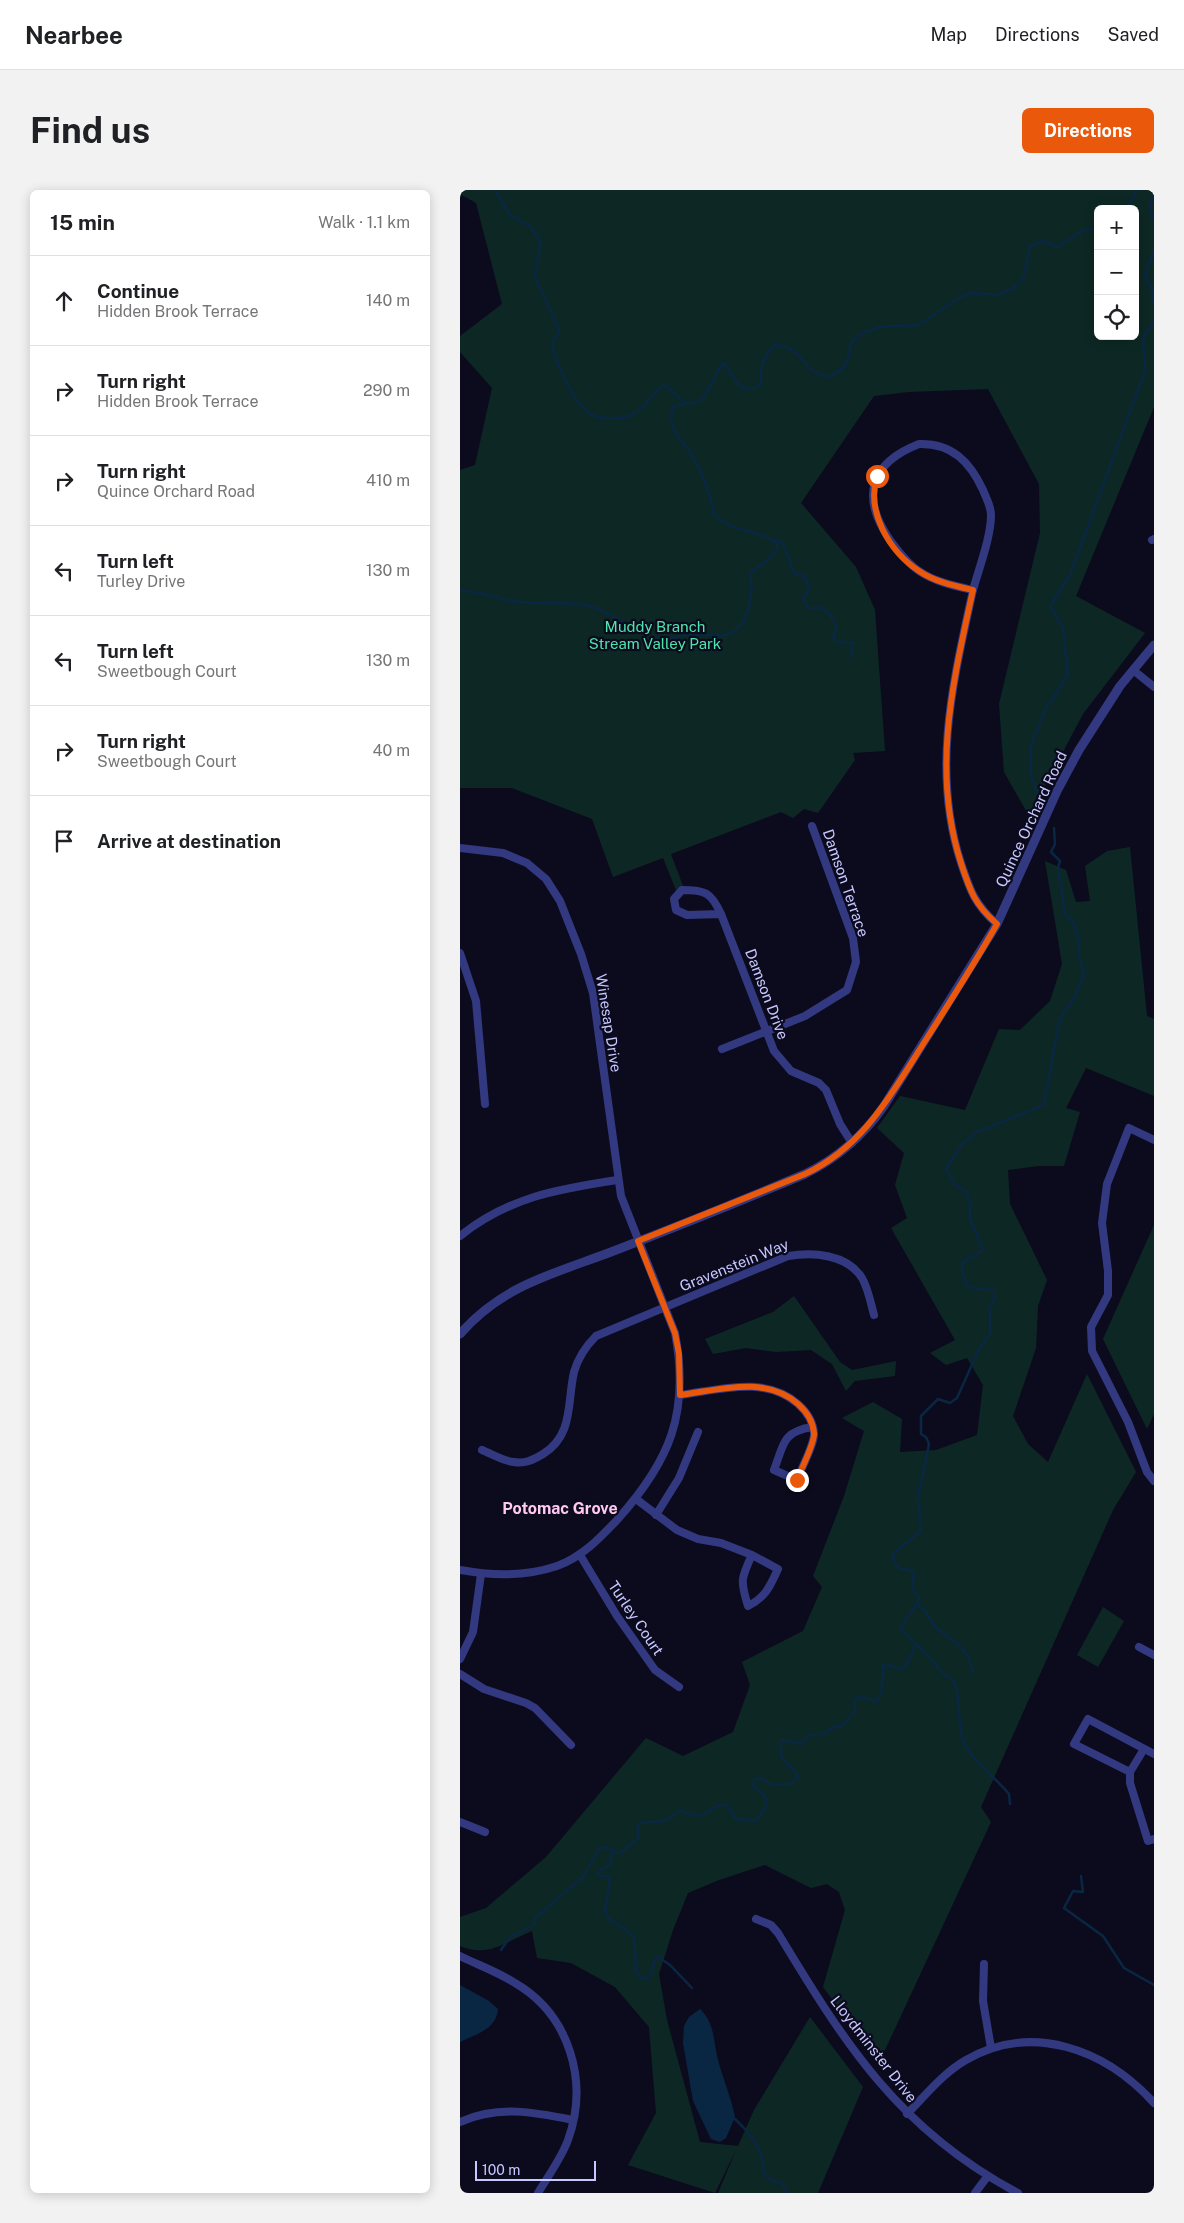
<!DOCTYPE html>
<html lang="en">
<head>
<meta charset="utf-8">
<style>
	body { margin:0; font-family:"Public Sans",sans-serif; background:#f2f2f2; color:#202124 }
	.controls { position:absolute; right:15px; top:15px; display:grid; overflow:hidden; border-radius:8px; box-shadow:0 2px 12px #0003 }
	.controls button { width:45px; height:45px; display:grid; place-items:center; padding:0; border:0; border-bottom:1px solid #e0e0e0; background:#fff; color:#202124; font:25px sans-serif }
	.scale { position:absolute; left:15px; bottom:12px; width:121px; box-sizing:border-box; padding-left:5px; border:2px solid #c7c8ff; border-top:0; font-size:14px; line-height:18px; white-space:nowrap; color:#c7c8ff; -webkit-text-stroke:4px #0c0b1e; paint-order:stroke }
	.stop { position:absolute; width:15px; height:15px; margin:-11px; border:4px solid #ea580c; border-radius:50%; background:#fff }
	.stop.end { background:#ea580c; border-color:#fff; box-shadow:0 1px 5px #0008 }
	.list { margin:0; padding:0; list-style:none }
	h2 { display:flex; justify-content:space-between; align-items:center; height:65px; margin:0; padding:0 20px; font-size:21px }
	h2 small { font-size:16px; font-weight:400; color:#757577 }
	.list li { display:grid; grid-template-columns:32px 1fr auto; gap:15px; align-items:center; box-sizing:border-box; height:90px; padding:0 20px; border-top:1px solid #e0e0e0 }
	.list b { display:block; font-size:19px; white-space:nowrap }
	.list p { margin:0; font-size:16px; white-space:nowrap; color:#757577 }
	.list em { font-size:16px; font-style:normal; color:#757577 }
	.icon { flex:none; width:28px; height:28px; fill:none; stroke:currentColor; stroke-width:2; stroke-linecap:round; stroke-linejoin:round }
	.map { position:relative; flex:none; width:694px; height:2003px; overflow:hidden; border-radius:8px }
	header { display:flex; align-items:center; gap:30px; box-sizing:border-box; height:70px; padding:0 25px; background:#fff; border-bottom:1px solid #e0e0e0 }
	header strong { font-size:24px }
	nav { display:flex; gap:28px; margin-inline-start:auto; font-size:18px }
	.intro { display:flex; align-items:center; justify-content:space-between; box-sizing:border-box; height:120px; padding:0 30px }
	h1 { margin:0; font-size:35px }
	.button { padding:12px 22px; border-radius:8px; background:#ea580c; color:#fff; font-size:18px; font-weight:700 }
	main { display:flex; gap:30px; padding:0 30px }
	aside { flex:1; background:#fff; border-radius:8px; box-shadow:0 2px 12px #0003 }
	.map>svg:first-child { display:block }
</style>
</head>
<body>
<header>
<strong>Nearbee</strong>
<nav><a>Map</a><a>Directions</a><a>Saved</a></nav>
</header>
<div class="intro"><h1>Find us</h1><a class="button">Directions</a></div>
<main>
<aside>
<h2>15 min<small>Walk · 1.1 km</small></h2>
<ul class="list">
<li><svg class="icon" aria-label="ahead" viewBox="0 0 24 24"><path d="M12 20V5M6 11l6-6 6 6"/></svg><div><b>Continue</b><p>Hidden Brook Terrace</p></div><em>140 m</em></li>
<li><svg class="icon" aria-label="right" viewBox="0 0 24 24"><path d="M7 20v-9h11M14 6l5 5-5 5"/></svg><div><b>Turn right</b><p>Hidden Brook Terrace</p></div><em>290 m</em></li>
<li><svg class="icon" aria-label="right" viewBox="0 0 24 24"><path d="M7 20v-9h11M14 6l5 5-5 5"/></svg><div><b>Turn right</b><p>Quince Orchard Road</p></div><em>410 m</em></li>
<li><svg class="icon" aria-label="left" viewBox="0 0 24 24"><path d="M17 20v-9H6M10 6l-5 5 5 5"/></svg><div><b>Turn left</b><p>Turley Drive</p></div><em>130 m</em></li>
<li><svg class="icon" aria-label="left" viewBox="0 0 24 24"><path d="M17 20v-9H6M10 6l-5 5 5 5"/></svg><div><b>Turn left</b><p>Sweetbough Court</p></div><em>130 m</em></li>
<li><svg class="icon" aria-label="right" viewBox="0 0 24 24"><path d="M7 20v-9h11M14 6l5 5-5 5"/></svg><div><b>Turn right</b><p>Sweetbough Court</p></div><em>40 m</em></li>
<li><svg class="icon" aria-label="arrive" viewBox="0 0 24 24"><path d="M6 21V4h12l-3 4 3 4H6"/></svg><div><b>Arrive at destination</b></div></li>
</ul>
</aside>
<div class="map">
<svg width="694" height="2003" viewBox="0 0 694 2003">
	<rect width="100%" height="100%" fill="#0c0b1e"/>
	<g fill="#0d2824" fill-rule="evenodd">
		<path d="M0,0h694v217l-78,189 69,37 -62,81 -54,102 -25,-44 -5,-68 41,-171 -1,-49 -51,-95 -80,3 -34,4 -73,107 55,64 19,43 10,141 -32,2 2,7 -37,53 -14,-4 -11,9 -12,-6 -110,42 12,32 -7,4 -13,-32 -50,19 -21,-58 -80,-31h-52v-318l15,-5 17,-77 -32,-36v-16l42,-32 -26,-101 -16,-9zM638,19h37v127h-37z"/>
		<path d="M670,657l17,169 7,3v77l-68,-28 -20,40 14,4 -16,54h-26l-30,4 2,34 37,76 -9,26 -2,42 -23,68 15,28 20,18 39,-88 49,98 -23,38 -132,297 10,15 -112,241 -56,-76 22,-77 -6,-18 -12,-8 -16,4 -46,-23 -46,15 -31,13 -15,37 -14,44 8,46 33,122 38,4 16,-36 56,-93 53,70 -45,106h-100l19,-45 -22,45 -87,-28 28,-52 -7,-86 -34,-40 -44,-24 -34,-5 -5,-27c-27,11 -43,27 -72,15v-29l26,-9 60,-51 100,-119 37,18 50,-24 17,-47 -8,-23 61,-31 19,-44 -9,-11 31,-80 20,-65 -22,-13 31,-16 29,17 -2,33 36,-2 41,-15 6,-50 -16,-27 -21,7 -16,-12 25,-13 -64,-112 16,-10 -12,-33 9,-32 -27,-25 23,-32 65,14 34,-81 21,1 30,-29 12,-37 -17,-103 21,9 10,32 14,-1 -5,-35 22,-15z"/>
		<polygon points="694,1035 694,1224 687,1239 643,1149"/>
		<polygon points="334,1106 380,1172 392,1180 436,1171 435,1186 395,1191 386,1201 372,1174 351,1160 316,1162 286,1158 253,1164 245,1149 313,1122"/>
		<polygon points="643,1417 664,1431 638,1477 617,1465"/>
	</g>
	<g fill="#092743">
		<path d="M0,1795l29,16 9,8c-2,21 -22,25 -38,33z"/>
		<path d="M240,1819c15,14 13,32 18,51 5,19 13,37 17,57l-9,21 -6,4 -9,-3 -18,-38 -10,-58 1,-17 5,-9z"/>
	</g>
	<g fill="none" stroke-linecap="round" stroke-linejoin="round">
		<g stroke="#092743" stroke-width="2.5">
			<path d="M35,0l15,25 21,12 8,12 1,6 -5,32 24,52v4l-7,9c2,19 23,67 43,74 10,4 27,3 37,-1 12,-5 20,-21 31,-29h4l18,17"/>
			<path d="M694,5c-5,8 -5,16 0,24"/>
			<polyline points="666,19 677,0"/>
			<polyline points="694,60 685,85 693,102 694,118"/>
			<polyline points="313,351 322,352 335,384 344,386 349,399 343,409 350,419 359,417 369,423 377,438 373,448 380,452 393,453 391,467"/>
			<path d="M0,401c17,-1 35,7 52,10 24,4 49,0 73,4 26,5 47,27 73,34 13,3 21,-4 33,-5 11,0 25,3 34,1 25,-7 29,-42 25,-62l14,-10 13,-13v-6l-12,-8 -34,-10 -17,-11c-4,-21 -11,-42 -22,-60 -11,-16 -26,-27 -19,-48 7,-3 21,-3 27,-7 9,-6 14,-26 23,-37l18,24 13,2 7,-6c-1,-18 2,-26 14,-38 20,1 25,14 38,26 4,3 10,4 15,6 18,-7 21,-16 23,-35l10,-8 18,-7 39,-2 43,-28 11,-4 26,2 15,-7 11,-11 6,-31 14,-5 13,6 27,-17 14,-1"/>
			<path d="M580,612l-9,-27v-29l14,-36 23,-35 -5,-47 -13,-22 20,-31 75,-204c1,-12 -4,-23 -1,-34 2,-7 9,-10 10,-18"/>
			<polyline points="457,1414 465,1421 475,1437 499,1455 508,1466 513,1482"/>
			<path d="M456,1454c16,13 22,29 38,37 7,19 3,40 9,59 7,19 33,38 46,54l1,10"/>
			<polyline points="152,1662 150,1675 137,1682 141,1686 147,1686 150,1690 145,1721 148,1728 172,1744 174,1747 176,1783 184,1789 188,1788 191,1784 195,1769 198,1767 210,1775 232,1798"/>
			<polyline points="621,1686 623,1702 613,1701 604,1718 643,1746 664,1778 694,1795"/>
			<path d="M41,1760l9,-13 24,-12 1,-7 48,-41 16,-28 7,-2 11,6 5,-1 16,-14v-13l2,-2 25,-2 16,-11c28,14 20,-1 43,-6l3,1 9,14 21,1 10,-15 -2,-9 -12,-10 2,-7 5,-1 13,7 18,-1 7,-8c-12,-17 -19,-11 -17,-36l20,4c14,-13 4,-8 24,-10l4,-5 14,-4 12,-14 -1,-8 4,-6c7,-1 12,4 19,4 5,-6 7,-27 6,-36l3,-1 13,5 7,-3 10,-22 -15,-15c4,-12 15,-20 18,-31l-7,-9 2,-17 -17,-5 -4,-8 1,-6 27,-22 -3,-34 11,-53 -3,-7 -5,-3v-18l17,-17 12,4 7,-5 22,-49 11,-16v-25l5,-12 -1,-5c-9,-4 -17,0 -26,-5 -14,-30 -2,-22 15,-36l-13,-31v-15l-4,-12 -12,-8 -8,-15 16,-25 15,-12 67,-27 14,-78 5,-14 11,-14 10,-25 -5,-19 -1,-19 -5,-14 -8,-8 -1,-7 -6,-39 2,-7 -9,-9 4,-8 -1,-16"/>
			<path d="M275,1929c11,10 23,25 27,39 1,7 0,13 5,19 3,4 9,4 14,6l7,10"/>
		</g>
		<g stroke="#333980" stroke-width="8">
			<path d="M459,254c33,-1 51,18 64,46 3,8 8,16 8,25 0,22 -12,53 -18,75 -18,-4 -38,-8 -54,-19 -12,-8 -21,-20 -29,-31 -30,-43 -20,-77 29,-96z"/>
			<polyline points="692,350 694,349"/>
			<path d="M513,400c-20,92 -42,180 -12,273 9,27 14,42 36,61"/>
			<polyline points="673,480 694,497"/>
			<path d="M0,658l43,5 24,10 19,16 14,22 21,53 12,39 28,203 54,137c15,80 -5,128 -58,187 -17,18 -35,37 -60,46 -32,11 -64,10 -97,4"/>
			<path d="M261,724l-34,1 -11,-5 -2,-11 8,-9c23,0 29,2 39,24l53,137 17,20 28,12 7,7 14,34 12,19"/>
			<polyline points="0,763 16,811 25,914"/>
			<polyline points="262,859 345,826 387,800 396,772 393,748 352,636"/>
			<polyline points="694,950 669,938 647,994 642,1033 648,1081 648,1105 631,1137 632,1161 668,1232 687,1282 694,1291"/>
			<path d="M0,1046c49,-39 98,-47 157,-56"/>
			<path d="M220,1205c39,-5 85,-20 118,9 9,8 15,17 16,29 1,10 -13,36 -17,47l-23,-10c10,-26 8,-38 38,-43"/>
			<path d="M22,1260c10,4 21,11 32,12 11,2 19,-2 29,-8 31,-19 24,-52 31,-82 4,-14 12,-26 22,-36l192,-80c25,-4 59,-2 74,22 6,10 9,26 12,37"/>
			<path d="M176,1309l41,31 21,9 23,4 31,12 26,14c-8,17 -12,28 -30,37 -8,-25 -7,-28 4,-51"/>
			<polyline points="196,1325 219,1288 238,1242"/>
			<polyline points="120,1365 157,1426 195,1480 219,1497"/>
			<polyline points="679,1457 694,1465"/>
			<polyline points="0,1469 13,1442 21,1384"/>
			<polyline points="0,1484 24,1499 66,1513 75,1518 111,1555"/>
			<polyline points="684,1559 670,1582 670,1593 688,1651 694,1649"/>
			<polyline points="670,1582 614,1554 628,1529 694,1564"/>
			<polyline points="0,1632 25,1642"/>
			<path d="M296,1729l15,6 7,8c67,111 121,197 240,260"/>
			<path d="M0,1766c18,9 38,16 55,27 55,32 74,99 53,157 -7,19 -20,36 -30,53"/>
			<polyline points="524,1774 523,1811 531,1858"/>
			<path d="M447,1924c18,-18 36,-41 59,-54 66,-38 139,-11 188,43"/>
			<path d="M0,1932c38,-17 74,-10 113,-2"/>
			<polyline points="515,2003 527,1987"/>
		</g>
		<path stroke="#333980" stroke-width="9" d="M0,1144c43,-49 93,-60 151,-82 65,-25 130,-51 194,-78 33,-16 58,-38 79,-68l113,-182 61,-135 21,-39 41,-64 34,-41"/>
	</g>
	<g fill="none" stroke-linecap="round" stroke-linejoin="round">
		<path stroke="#ea580c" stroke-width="6" d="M337,1290c4,-11 18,-37 17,-47 -1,-12 -7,-21 -16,-29 -33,-29 -79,-14 -118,-9l-1,-41 -4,-21 -37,-92 167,-67c60,-28 88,-83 122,-136 24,-38 48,-75 70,-114 -22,-19 -27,-33 -36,-61 -30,-93 -8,-181 12,-273 -18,-4 -38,-8 -54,-19 -30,-20 -53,-59 -42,-95"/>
	</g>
	<g text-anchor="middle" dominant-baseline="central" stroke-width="4.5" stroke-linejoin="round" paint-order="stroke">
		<g font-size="15" fill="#4ee5ac" stroke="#0c0b1e">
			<text x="195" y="436">Muddy Branch<tspan x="195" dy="17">Stream Valley Park</tspan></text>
		</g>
		<g font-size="15" fill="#c7c8ff" stroke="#0c0b1e">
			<text transform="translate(571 629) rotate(-65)">Quince Orchard Road</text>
			<text transform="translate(386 693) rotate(71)">Damson Terrace</text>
			<text transform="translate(307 804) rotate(69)">Damson Drive</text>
			<text transform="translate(149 833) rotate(81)">Winesap Drive</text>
			<text transform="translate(274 1075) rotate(-22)">Gravenstein Way</text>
			<text transform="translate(176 1428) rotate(56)">Turley Court</text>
			<text transform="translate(414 1859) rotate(52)">Lloydminster Drive</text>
		</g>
		<g font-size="16" font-weight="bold" fill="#ffc9f2" stroke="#0c0b1e">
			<text x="100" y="1318">Potomac Grove</text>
		</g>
	</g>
</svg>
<div class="controls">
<button>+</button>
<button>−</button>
<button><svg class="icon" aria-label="locate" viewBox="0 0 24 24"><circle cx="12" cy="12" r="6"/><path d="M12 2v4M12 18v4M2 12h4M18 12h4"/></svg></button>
</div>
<div class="scale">100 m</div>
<div class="stop" style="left:417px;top:286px"></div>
<div class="stop end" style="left:337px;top:1290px"></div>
</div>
</main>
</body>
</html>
